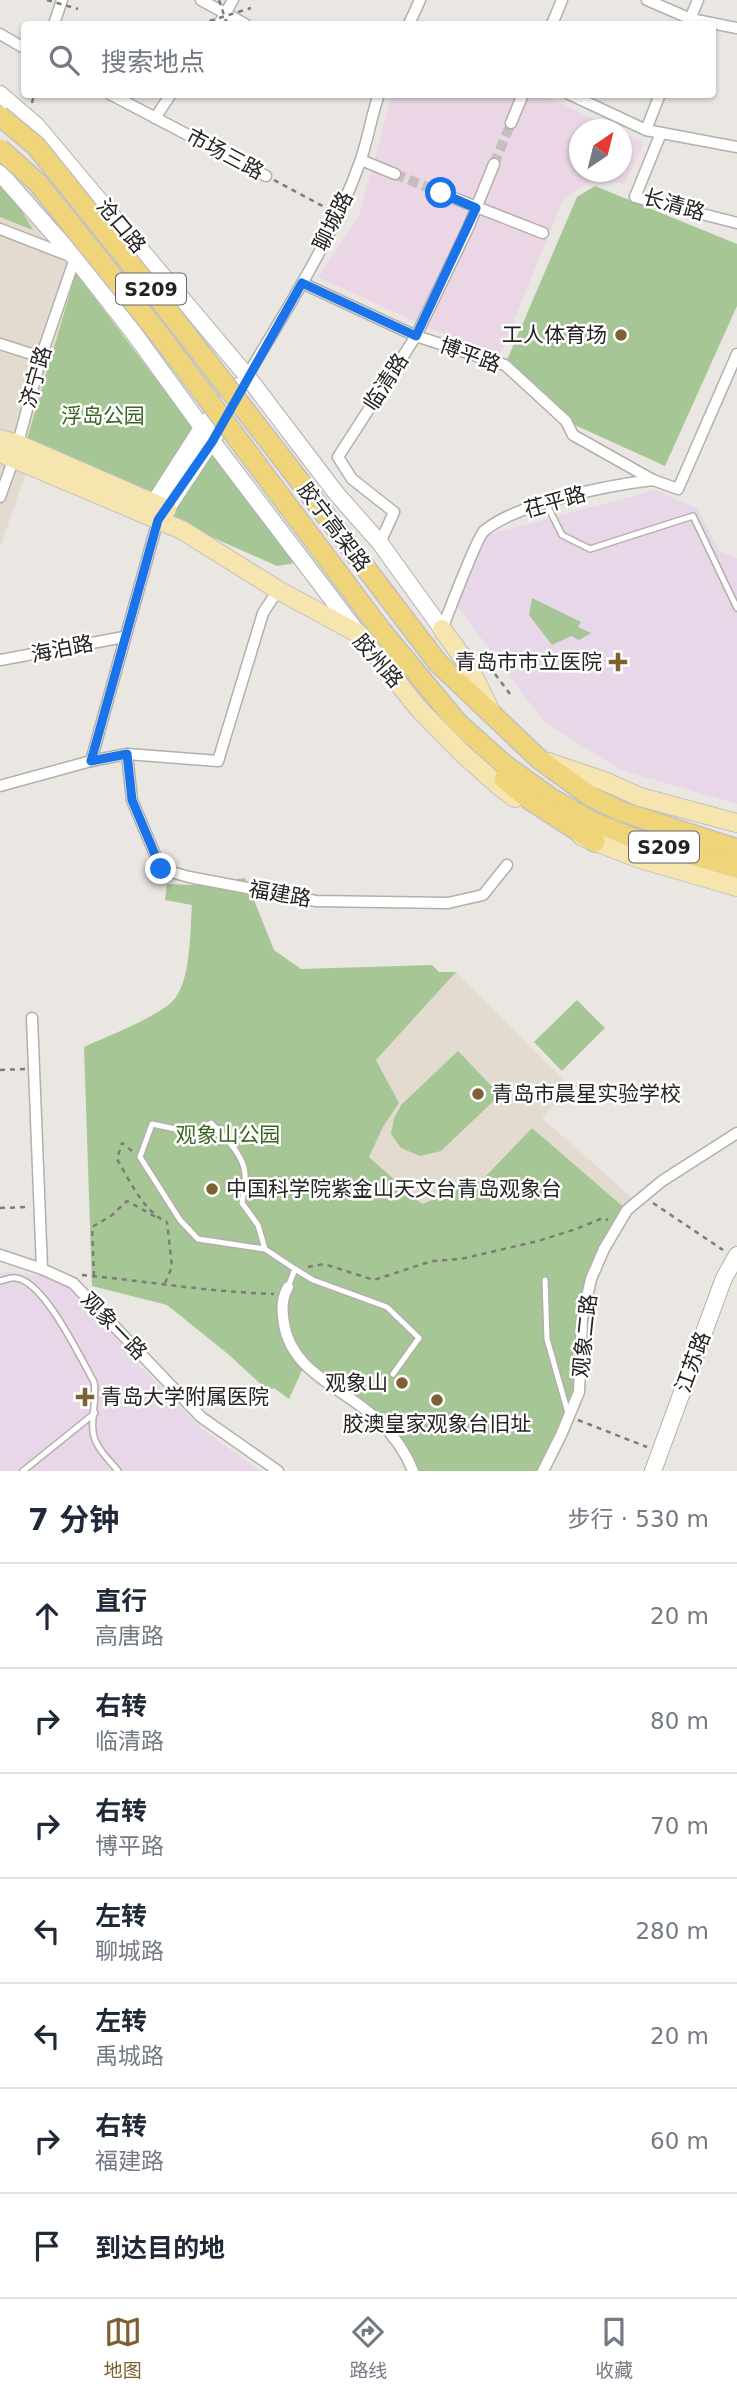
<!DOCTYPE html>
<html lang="zh">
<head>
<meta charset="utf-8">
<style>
	body { margin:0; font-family:"DejaVu Sans","Noto Sans SC",sans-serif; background:#f2f2f3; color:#1f2937 }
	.compass { position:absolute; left:569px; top:119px; width:63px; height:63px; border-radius:50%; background:#fff; box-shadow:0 2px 5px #0004; rotate:35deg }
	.stop { position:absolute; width:21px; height:21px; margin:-16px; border:5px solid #1a73e8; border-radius:50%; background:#fff }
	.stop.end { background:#1a73e8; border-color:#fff; box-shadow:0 2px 7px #0008 }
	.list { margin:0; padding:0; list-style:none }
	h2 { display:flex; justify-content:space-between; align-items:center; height:91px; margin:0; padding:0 28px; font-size:30px }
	h2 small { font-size:23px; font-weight:400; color:#747a83 }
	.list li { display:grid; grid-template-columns:46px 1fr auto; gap:21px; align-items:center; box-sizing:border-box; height:105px; padding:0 28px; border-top:2px solid #e0e1e3 }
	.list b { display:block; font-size:26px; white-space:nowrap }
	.list p { margin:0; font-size:23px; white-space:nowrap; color:#747a83 }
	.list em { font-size:23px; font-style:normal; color:#747a83 }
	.icon { flex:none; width:38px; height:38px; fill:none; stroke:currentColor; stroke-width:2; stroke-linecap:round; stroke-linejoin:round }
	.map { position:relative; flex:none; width:737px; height:1471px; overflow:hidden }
	.search { position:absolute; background:#fff; box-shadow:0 2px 5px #0004; left:21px; right:21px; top:21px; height:77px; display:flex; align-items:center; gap:18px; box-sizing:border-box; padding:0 24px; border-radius:7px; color:#747a83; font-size:26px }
	.sheet { height:826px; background:#fff }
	nav { display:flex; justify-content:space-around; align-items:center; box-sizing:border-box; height:98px; border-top:2px solid #e0e1e3; background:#fff; font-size:19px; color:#747a83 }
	nav a { display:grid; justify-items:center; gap:4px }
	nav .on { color:#7d6033 }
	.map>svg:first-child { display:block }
</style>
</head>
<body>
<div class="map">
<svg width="737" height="1471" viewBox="0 0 737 1471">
	<rect width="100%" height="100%" fill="#eae6e2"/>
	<polygon fill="#ebd6e5" points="540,94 615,129 580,130 580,172 622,172 622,132 644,143 625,184 594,178 563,200 500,354 434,330 318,277 359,215 392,95"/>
	<g fill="#e4dbd0">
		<polygon points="0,165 43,202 99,266 0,547"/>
		<polygon points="456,972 570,1086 542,1118 637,1202 627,1210 532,1128 482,1180 422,1204 369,1157 383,1127 399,1103 376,1060"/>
	</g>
	<g fill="#e8d7e8">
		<polygon points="656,490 698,509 719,551 737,559 737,804 621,770 544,722 454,602 487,535"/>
		<polygon points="8,1272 44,1276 62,1283 80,1295 140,1366 201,1428 260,1471 0,1471 0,1273"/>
	</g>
	<g fill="#a6c696">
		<polygon points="0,181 8,188 33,230 0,217"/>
		<polygon points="595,186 737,244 737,306 665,466 566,421 505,365 577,197"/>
		<polygon points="76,273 295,563 277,566 23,453"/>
		<polygon points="532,598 581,622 578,627 591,633 579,640 571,636 552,645 529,615"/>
		<path d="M245,878l29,72 27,19 131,-4 7,7h17l-80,88 23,43 -16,24 -14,30 53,47 60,-24 50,-52 95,82 -36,69 -12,113 -36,79h-130l-33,-49 -76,-56 -15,33 -15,-11 -7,2 -39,-36 -61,-49 -75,-19 -8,-239c21,-10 80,-32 92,-50 15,-21 14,-66 16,-92l-27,-5 2,-16 26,1z"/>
		<polygon points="577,1000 605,1028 562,1071 534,1042"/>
		<polygon points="458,1051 500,1095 441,1151 420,1156 401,1148 391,1134 394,1118 401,1105"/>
	</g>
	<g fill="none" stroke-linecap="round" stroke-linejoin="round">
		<g stroke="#c3bfbc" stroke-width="10" stroke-dasharray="10 5" stroke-linecap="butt">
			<polyline points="494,164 511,123"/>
			<polyline points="395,174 441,193"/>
		</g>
		<defs>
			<g id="lane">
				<polyline points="546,503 562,535 590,549 693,516 737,608"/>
				<path d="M265,1249l-67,-10 -18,-19 -40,-63 12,-33 43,9 16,-10c13,13 33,32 34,51 1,9 -2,20 -3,29l16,22 7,24 30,20 -7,18"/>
				<polyline points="295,1269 313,1280 387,1307 419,1338 393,1374"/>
				<polyline points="545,1280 547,1339 568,1413"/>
				<path d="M0,1281c5,-1 11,-4 16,-3 28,3 64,79 78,104 4,19 -7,45 3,62 5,10 14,18 21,27"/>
				<polyline points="23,1471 95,1413"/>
			</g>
			<g id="street">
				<polyline points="201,0 245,24"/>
				<polyline points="647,0 691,19 737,28"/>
				<polyline points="54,24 62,0"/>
				<polyline points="219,24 233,0"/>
				<polyline points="409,24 420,0"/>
				<polyline points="552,24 562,0"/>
				<polyline points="688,24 698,0"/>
				<polyline points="0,34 24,48"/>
				<polyline points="110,94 266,176"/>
				<polyline points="569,94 646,130 737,147"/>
				<polyline points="155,118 171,94"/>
				<polyline points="511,123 523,94"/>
				<polyline points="646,130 660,94"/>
				<polyline points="661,133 635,197 737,223"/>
				<polyline points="361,160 395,174"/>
				<polyline points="441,193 543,233"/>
				<polyline points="0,229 75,258 41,357 14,458 0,497"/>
				<polyline points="302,283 416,336 505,365 566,421 573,435 653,480 678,489 737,354"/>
				<polyline points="0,344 41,357"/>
				<path d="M247,376c41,-69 86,-138 113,-214 8,-22 11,-45 19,-68"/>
				<polyline points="380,543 394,512 352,479 338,457 416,336 468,228 494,164"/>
				<path d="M442,629c6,-15 35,-92 42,-98 33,-28 126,-46 169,-51"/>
				<polyline points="0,660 124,637"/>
				<polyline points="127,754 132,800 161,869 189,877 316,901 448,903 483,895 507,865"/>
				<polyline points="91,761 158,520"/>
				<polyline points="0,786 91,761 127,754 218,761 263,613 278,590"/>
				<polyline points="32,1018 42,1269"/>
				<polyline points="0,1255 42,1269 73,1283 201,1417 278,1471"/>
				<path d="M288,1287c-7,13 -6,23 -4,37 8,50 63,65 96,98 14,14 26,31 33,49"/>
				<polyline points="543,1471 561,1435 579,1392 582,1319 591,1279 604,1249 627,1210 662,1181 737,1133"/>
			</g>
			<g id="secondary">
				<polyline points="0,94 36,125 247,376 336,493 380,543 442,629"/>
				<polyline points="0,173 75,258 133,332 212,441 357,632"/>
				<polyline points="157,514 154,503 202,428 239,386"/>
				<polyline points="161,517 216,434"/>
				<polyline points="653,1471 724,1278 737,1255"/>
			</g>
			<g id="primary">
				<polyline points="0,439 18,444 167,509"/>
				<polyline points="0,453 182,530 278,590 359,634 418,708 462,753 499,786 515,798"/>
				<polyline points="442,629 469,666 490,710"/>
				<polyline points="548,762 604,781 640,797 737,823"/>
				<polyline points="581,836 640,859 737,887"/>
			</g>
			<g id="highway">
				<polyline points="292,471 438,663 539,759 590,796 620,811 737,849"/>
				<polyline points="273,486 381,630 458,723 505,765 551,798 593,822 634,838 737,868"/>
				<polyline points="504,779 530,800 595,842"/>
			</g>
		</defs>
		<use href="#lane" stroke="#b3afaa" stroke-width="8"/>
		<use href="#street" stroke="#b3afaa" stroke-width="13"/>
		<use href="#secondary" stroke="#b3afaa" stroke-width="18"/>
		<use href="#primary" stroke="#c2c1c1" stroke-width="20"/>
		<use href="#highway" stroke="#c2c1c1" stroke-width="22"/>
		<g stroke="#7e7b79" stroke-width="2.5" stroke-dasharray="5 5" stroke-linecap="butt">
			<polyline points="32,103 34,94"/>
			<polyline points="274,180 330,210"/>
			<polyline points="483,658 510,694"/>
			<polyline points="0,1070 25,1069"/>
			<path d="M132,1151l-10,-8 -5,16c13,22 26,52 50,63"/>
			<polyline points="653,1203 723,1250"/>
			<polyline points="0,1208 28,1207"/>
			<polyline points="308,1267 324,1264 374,1280 432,1261 461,1259 538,1241 576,1229 603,1218 608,1220"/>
			<path d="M82,1275c64,6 127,17 192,19"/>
			<polyline points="94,1276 92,1227 111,1216 127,1201 156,1217"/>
			<polyline points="165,1283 172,1267 167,1222"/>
			<polyline points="578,1420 647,1447"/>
		</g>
		<use href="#lane" stroke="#fff" stroke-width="5"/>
		<use href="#street" stroke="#fff" stroke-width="10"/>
		<use href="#secondary" stroke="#fff" stroke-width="16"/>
		<use href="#primary" stroke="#f6e5af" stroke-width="18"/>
		<use href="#highway" stroke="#f0d479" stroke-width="19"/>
		<defs>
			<g id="highway-bridge">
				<polyline points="0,116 36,146 166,308 292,471"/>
				<polyline points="0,149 38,183 159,334 273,486"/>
			</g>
		</defs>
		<use href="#highway-bridge" stroke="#c2c1c1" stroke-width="22" stroke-linecap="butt"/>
		<g stroke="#7e7b79" stroke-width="2.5" stroke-dasharray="5 5" stroke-linecap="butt">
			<polyline points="47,0 78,9"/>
			<polyline points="219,0 227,24"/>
			<polyline points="200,24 251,8"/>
		</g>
		<use href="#highway-bridge" stroke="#f0d479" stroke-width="19"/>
	</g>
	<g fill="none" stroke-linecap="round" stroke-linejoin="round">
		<polyline stroke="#1a73e8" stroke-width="9" points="161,869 132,800 127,754 91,761 158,520 212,442 302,283 416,336 476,208 441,193"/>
	</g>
	<g fill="#7d6033" stroke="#fff" stroke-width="2.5">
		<circle cx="621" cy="335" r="7"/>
		<path d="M614.5 651.5h7v7h7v7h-7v7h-7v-7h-7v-7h7z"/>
		<circle cx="478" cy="1094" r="7"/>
		<circle cx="212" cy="1189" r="7"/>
		<circle cx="402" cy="1383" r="7"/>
		<path d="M81.5 1386.5h7v7h7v7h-7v7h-7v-7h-7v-7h7z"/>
		<circle cx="437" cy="1400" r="7"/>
	</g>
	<g text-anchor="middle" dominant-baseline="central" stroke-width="5" stroke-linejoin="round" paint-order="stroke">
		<g fill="#fff" stroke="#666564" stroke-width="2">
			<rect x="116" y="273.5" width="70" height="31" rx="5"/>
			<rect x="629" y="831.5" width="70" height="31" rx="5"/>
		</g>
		<g font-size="19" font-weight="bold" fill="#252322">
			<text x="151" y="289">S209</text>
			<text x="664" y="847">S209</text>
		</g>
		<g font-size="21" fill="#252322" stroke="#fff">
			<text transform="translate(225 154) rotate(28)">市场三路</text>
			<text transform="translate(674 205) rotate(16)">长清路</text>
			<text transform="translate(333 221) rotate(-64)">聊城路</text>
			<text transform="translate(121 226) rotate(50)">沧口路</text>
			<text transform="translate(470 355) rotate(20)">博平路</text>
			<text transform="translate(36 377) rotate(-74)">济宁路</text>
			<text transform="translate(386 382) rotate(-57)">临清路</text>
			<text transform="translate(555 502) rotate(-16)">茌平路</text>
			<text transform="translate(334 527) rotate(53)">胶宁高架路</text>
			<text transform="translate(62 649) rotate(-11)">海泊路</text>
			<text transform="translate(378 661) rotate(49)">胶州路</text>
			<text transform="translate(280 894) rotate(10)">福建路</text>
			<text transform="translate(114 1326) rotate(46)">观象一路</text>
			<text transform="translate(585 1336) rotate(-84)">观象二路</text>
			<text transform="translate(693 1362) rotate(-70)">江苏路</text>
		</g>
		<g font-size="21" fill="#252322" stroke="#fff" text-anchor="end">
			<text x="607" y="335">工人体育场</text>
			<text x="602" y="662">青岛市市立医院</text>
			<text x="492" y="1094" text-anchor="start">青岛市晨星实验学校</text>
			<text x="226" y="1189" text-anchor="start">中国科学院紫金山天文台青岛观象台</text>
			<text x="388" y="1383">观象山</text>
			<text x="101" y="1397" text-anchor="start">青岛大学附属医院</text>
			<text x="437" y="1424" text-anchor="middle">胶澳皇家观象台旧址</text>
		</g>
		<g font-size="21" fill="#3b6420" stroke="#fff">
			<text x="103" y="416">浮岛公园</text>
			<text x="228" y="1135">观象山公园</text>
		</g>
	</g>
</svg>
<svg class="compass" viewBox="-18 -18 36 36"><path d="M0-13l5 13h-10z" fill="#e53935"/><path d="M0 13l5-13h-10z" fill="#747a83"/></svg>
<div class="stop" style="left:441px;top:193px"></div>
<div class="stop end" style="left:161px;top:869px"></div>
<div class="search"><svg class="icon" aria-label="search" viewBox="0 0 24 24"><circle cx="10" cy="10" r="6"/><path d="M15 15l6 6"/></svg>搜索地点</div>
</div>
<section class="sheet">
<h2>7 分钟<small>步行 · 530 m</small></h2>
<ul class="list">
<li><svg class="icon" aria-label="ahead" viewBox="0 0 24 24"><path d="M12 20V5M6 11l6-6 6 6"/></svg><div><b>直行</b><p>高唐路</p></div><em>20 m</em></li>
<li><svg class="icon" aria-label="right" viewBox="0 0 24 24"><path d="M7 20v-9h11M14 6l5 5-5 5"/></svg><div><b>右转</b><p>临清路</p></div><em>80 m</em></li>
<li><svg class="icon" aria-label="right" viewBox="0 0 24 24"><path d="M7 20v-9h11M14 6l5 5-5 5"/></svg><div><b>右转</b><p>博平路</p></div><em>70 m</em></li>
<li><svg class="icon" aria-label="left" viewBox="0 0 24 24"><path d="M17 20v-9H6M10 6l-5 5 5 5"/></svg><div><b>左转</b><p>聊城路</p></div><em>280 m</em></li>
<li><svg class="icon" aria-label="left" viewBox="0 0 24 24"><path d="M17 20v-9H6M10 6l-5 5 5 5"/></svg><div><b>左转</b><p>禹城路</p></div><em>20 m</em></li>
<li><svg class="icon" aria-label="right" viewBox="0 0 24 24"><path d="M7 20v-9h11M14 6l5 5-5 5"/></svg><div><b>右转</b><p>福建路</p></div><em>60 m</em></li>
<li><svg class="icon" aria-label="arrive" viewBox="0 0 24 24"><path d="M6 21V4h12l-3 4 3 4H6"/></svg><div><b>到达目的地</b></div></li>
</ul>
</section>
<nav>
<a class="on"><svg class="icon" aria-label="map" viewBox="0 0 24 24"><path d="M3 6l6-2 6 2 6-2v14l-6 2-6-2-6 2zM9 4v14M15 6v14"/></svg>地图</a>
<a><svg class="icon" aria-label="directions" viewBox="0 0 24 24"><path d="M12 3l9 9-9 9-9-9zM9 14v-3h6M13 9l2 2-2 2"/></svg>路线</a>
<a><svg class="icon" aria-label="saved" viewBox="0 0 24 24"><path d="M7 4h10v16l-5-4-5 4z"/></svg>收藏</a>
</nav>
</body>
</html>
